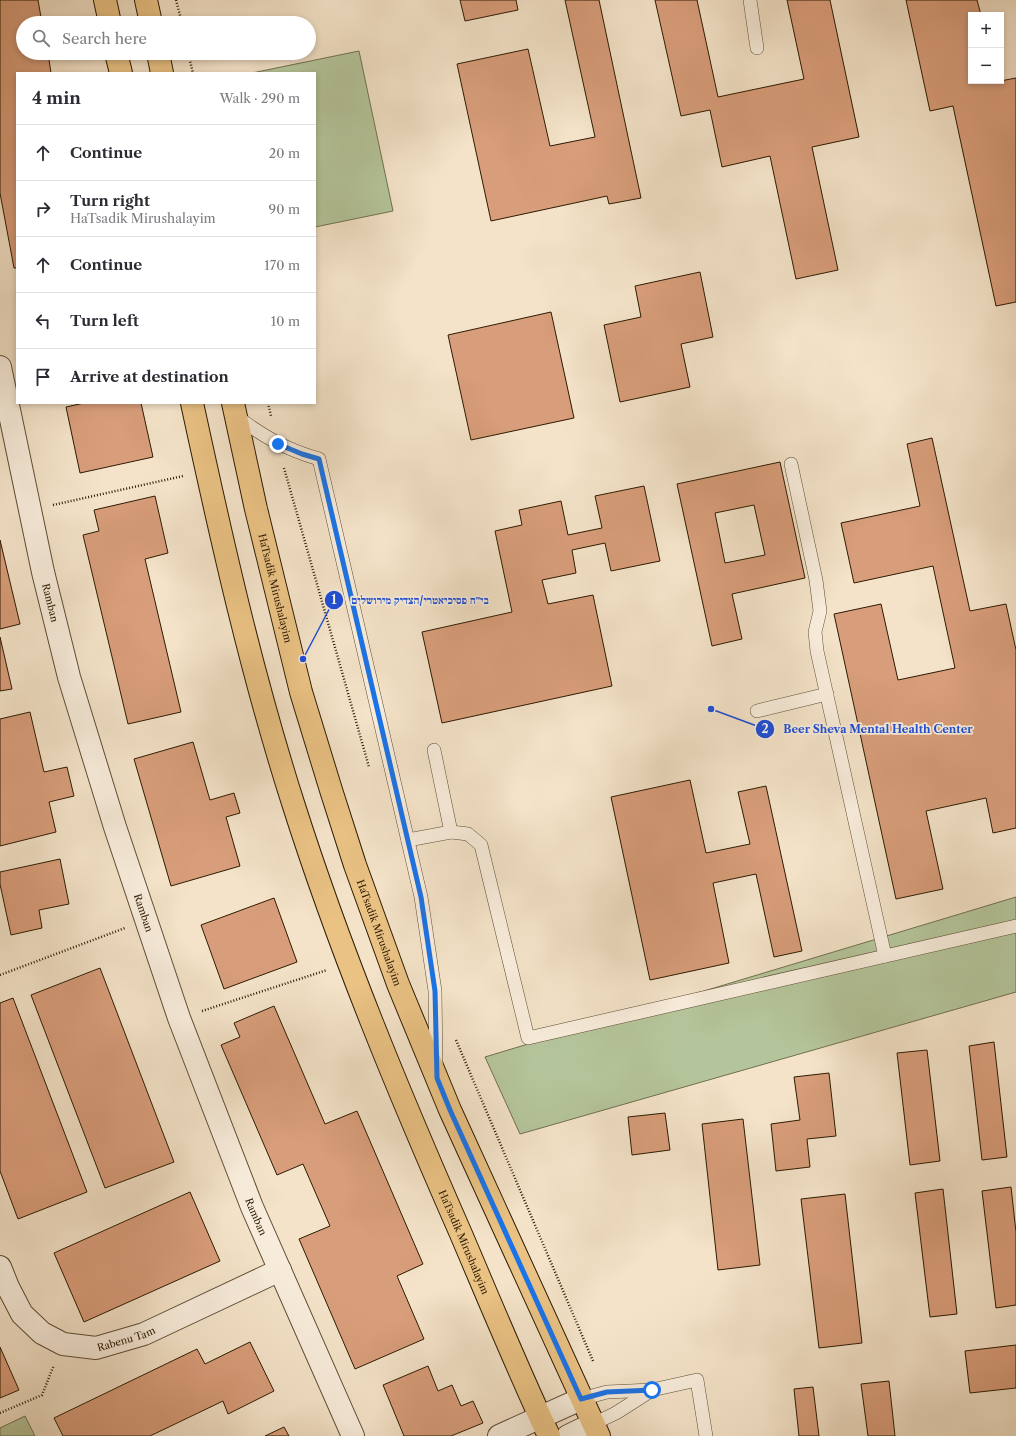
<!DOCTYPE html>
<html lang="en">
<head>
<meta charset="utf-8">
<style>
	body { margin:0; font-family:"Libre Caslon Text","Frank Ruhl Libre",serif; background:#f2f2f3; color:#2b2b33 }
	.controls { position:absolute; right:12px; top:12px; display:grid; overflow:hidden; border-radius:0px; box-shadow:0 2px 6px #0003 }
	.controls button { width:36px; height:36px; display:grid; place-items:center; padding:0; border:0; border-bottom:1px solid #e1e1e2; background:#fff; color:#2b2b33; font:20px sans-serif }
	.stop { position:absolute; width:12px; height:12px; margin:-9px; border:3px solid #1a73e8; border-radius:50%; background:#fff }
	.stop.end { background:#1a73e8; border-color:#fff; box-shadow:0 1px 4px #0008 }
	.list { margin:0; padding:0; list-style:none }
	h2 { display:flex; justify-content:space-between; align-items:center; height:52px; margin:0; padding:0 16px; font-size:17px }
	h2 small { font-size:13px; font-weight:400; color:#7c7c81 }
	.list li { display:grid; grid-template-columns:26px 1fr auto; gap:12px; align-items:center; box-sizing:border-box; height:56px; padding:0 16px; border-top:1px solid #e1e1e2 }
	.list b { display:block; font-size:15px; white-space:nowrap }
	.list p { margin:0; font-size:13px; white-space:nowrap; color:#7c7c81 }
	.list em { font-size:13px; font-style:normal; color:#7c7c81 }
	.icon { flex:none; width:22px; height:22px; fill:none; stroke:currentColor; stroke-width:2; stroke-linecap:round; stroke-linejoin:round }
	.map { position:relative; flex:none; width:1016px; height:1436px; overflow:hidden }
	.search { position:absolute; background:#fff; box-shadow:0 2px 6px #0003; left:16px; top:16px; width:300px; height:44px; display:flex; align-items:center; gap:10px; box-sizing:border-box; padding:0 14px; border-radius:22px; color:#7c7c81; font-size:15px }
	.panel { position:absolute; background:#fff; box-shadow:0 2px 6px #0003; left:16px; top:72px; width:300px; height:332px; border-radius:0px }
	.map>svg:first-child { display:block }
</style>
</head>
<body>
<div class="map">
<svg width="1016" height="1436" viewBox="0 0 1016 1436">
	<rect width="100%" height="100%" fill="#f4e3c9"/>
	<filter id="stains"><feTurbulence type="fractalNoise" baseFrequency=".005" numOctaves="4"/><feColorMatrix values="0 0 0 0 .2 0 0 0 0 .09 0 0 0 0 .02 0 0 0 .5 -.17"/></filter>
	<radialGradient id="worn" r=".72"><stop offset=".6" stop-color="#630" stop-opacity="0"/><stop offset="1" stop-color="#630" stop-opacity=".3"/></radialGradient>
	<g fill="#b5c59b" stroke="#70704e">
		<polygon points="359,51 393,211 315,227 315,73 252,73"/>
		<polygon points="1016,897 1016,992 520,1134 485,1057"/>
		<polygon points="25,1416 35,1436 0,1436 0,1428"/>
	</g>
	<g fill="#d89d7a" stroke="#2c1b02" fill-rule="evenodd">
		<polygon points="0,0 38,0 42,23 23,23 23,53 48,53 51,73 17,73 17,268 14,268 0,193"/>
		<polygon points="460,0 516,0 518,10 465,21"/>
		<polygon points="565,0 599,0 641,198 609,204 607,196 491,221 457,64 528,49 550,146 595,137"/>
		<polygon points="655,0 697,0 718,97 804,79 787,0 830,0 859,137 812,147 838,270 796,279 770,156 722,167 710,110 681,116"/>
		<polygon points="906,0 977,0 981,15 971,15 971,81 995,81 995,82 1016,78 1016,302 996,306 953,106 930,111"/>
		<polygon points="700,272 713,337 681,344 690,387 620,402 604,325 641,317 635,286"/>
		<polygon points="551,312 574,418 471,440 448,335"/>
		<polygon points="84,403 141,403 153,457 80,473 66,407"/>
		<polygon points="932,438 970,611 1006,604 1016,650 1016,828 993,833 986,798 926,811 943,889 896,899 834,614 881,604 898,680 955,668 933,566 854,583 841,523 920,506 907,444"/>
		<path d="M780,462l25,116 -73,16 10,45 -30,7 -35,-162zM754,505l11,50 -40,8 -10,-50z"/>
		<polygon points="644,486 660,561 611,571 605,543 572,550 576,573 542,580 548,604 593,595 612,686 442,723 422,632 512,612 495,531 522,525 519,510 561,501 568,535 602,528 595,496"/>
		<polygon points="155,496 168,553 145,559 181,712 128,724 83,535 99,531 94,510"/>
		<polygon points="0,540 20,624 0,629"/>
		<polygon points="0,637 12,689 0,691"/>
		<polygon points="30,712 44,772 67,767 74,796 49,802 56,832 0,846 0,719"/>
		<polygon points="193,742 210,800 234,793 240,813 226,817 240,866 171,886 134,759"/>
		<polygon points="690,780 706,853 750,844 738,792 766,786 802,951 774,957 756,874 713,883 729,963 650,980 611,797"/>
		<polygon points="60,859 69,904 39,910 42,928 11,935 0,884 0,872"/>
		<polygon points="274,898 297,962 224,989 201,925"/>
		<polygon points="100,968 174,1162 105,1188 31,995"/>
		<polygon points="13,998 87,1192 18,1219 0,1171 0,1003"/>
		<polygon points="274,1006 325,1124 357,1111 423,1264 397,1276 424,1339 355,1369 299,1239 330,1226 303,1164 277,1175 221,1045 240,1037 234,1023"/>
		<polygon points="994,1042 1007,1157 982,1160 969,1046"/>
		<polygon points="927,1050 940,1161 910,1165 897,1053"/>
		<polygon points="829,1073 836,1136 807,1139 810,1167 776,1171 771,1124 800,1120 794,1077"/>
		<polygon points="665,1113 670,1150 632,1155 628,1117"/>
		<polygon points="743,1119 760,1265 718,1270 702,1124"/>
		<polygon points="1011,1187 1016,1232 1016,1305 996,1308 982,1191"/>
		<polygon points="943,1189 957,1314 930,1317 915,1193"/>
		<polygon points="190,1192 220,1261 84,1322 54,1253"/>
		<polygon points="845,1194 862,1343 819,1348 801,1199"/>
		<polygon points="250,1342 274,1391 228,1414 223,1401 150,1436 63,1436 54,1418 197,1349 205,1364"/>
		<polygon points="1016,1345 1016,1388 970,1393 965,1351"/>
		<polygon points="0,1347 19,1390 0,1398"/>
		<polygon points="428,1366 438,1391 452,1385 461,1406 473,1401 483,1423 451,1436 404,1436 383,1385"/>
		<polygon points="889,1381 895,1436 868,1436 861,1384"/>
		<polygon points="813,1387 819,1436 799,1436 794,1389"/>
		<polygon points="284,1427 289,1436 265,1436"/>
	</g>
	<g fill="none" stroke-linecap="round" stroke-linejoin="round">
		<defs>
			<g id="service">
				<polyline points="750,0 757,48"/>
				<path d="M236,416c28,21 49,33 83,43l102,438 14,94 1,75"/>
				<polyline points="791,464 816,580 820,611 815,632 817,651 885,956"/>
				<polyline points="757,711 827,694"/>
				<polyline points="434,750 451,832"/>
				<polyline points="408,840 451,832 468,834 481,845 528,1038 1016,926"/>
				<polyline points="581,1399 607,1392 652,1390 697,1380 706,1436"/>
				<polyline points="593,1424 616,1413 652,1390"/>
			</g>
			<g id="minor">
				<path id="s1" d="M0,367l43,205 26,105 46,150 64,191 73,189 101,229"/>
				<path id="s2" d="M0,1267l8,20 14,27 20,19 21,11 33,4 48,-14 136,-64"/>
			</g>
			<g id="tertiary">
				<polyline points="499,1436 581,1399"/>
				<polyline points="568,1436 593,1424"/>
			</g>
			<g id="primary">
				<polyline points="105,0 110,23"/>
				<polyline points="146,0 151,23"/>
				<polyline points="116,53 121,73"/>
				<polyline points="158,53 162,73"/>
				<path id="s3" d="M192,403c29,134 59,269 101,400 47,148 106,290 168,431 29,68 57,136 88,202"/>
				<path id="s4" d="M233,403l23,106 45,183 30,98 24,75 43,119 52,126 149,326"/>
			</g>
		</defs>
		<use href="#service" stroke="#5e4d34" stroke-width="14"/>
		<use href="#minor" stroke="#5e4d34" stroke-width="24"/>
		<use href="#tertiary" stroke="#5e4d34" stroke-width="24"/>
		<use href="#primary" stroke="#2c1b02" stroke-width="24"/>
		<g stroke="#2c1b02" stroke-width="2.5" stroke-dasharray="1 2" stroke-linecap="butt">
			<polyline points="176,0 182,23"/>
			<polyline points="188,53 193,73"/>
			<polyline points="268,403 271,416"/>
			<polyline points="284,468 369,767"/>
			<polyline points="53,505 183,476"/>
			<polyline points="0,975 125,928"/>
			<polyline points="202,1011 327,970"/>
			<polyline points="456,1040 593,1361"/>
			<polyline points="0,1413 42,1395 54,1365"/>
		</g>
		<use href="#service" stroke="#f8eddc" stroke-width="13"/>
		<use href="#minor" stroke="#f8eddc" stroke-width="22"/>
		<use href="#tertiary" stroke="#f8eddc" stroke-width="22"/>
		<use href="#primary" stroke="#eac284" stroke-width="22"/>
	</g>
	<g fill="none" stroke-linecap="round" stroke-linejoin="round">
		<polyline stroke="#1a73e8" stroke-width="5" points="278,444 302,454 319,459 421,897 435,991 437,1078 450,1110 581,1399 607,1392 652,1390"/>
	</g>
	<g text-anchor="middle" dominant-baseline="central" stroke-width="3.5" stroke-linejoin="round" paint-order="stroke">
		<g font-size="10" fill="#2c1b02" stroke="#f8eddc">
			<text stroke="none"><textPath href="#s4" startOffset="190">HaTsadik Mirushalayim</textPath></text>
			<text stroke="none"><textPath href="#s1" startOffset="241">Ramban</textPath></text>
			<text stroke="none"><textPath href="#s1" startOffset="565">Ramban</textPath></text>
			<text stroke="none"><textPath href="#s4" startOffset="550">HaTsadik Mirushalayim</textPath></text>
			<text stroke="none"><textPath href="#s1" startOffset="889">Ramban</textPath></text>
			<text stroke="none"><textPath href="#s3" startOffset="884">HaTsadik Mirushalayim</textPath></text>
			<text stroke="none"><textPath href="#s2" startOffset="168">Rabenu Tam</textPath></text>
		</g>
	</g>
	<path fill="none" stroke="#1d4ed8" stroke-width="1.5" d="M303 659L334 600M711 709L765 729"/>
	<g fill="#1d4ed8" stroke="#f8eddc" stroke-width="1.5">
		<circle cx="303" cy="659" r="4"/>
		<circle cx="711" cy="709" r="4"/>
		<circle cx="334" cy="600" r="10"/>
		<circle cx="765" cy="729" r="10"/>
	</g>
	<g font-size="12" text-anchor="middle" font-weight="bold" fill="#fff">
		<text x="334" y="604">1</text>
		<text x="765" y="733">2</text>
	</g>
	<g font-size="11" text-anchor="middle" font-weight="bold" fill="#1d4ed8" stroke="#f8eddc" stroke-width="3.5" stroke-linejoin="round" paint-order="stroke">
		<text x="420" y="604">בי״ח פסיכיאטרי/הצדיק מירושלים</text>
		<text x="878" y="733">Beer Sheva Mental Health Center</text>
	</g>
	<rect width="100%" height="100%" filter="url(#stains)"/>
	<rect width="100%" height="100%" fill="url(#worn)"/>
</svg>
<div class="controls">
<button>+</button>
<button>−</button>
</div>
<div class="stop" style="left:652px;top:1390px"></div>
<div class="stop end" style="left:278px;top:444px"></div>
<div class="search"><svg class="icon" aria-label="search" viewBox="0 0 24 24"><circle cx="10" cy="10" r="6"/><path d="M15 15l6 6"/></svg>Search here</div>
<section class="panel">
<h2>4 min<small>Walk · 290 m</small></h2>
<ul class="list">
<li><svg class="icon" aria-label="ahead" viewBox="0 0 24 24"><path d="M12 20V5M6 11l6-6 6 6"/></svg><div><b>Continue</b></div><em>20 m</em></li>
<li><svg class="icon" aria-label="right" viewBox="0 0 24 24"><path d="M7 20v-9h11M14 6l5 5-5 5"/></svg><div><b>Turn right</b><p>HaTsadik Mirushalayim</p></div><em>90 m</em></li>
<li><svg class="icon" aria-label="ahead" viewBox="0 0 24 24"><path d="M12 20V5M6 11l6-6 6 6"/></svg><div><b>Continue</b></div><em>170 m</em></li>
<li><svg class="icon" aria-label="left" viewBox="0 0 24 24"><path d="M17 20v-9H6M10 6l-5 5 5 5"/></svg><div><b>Turn left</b></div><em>10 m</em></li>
<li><svg class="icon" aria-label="arrive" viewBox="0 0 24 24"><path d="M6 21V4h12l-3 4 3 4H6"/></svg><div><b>Arrive at destination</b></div></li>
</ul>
</section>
</div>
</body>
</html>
